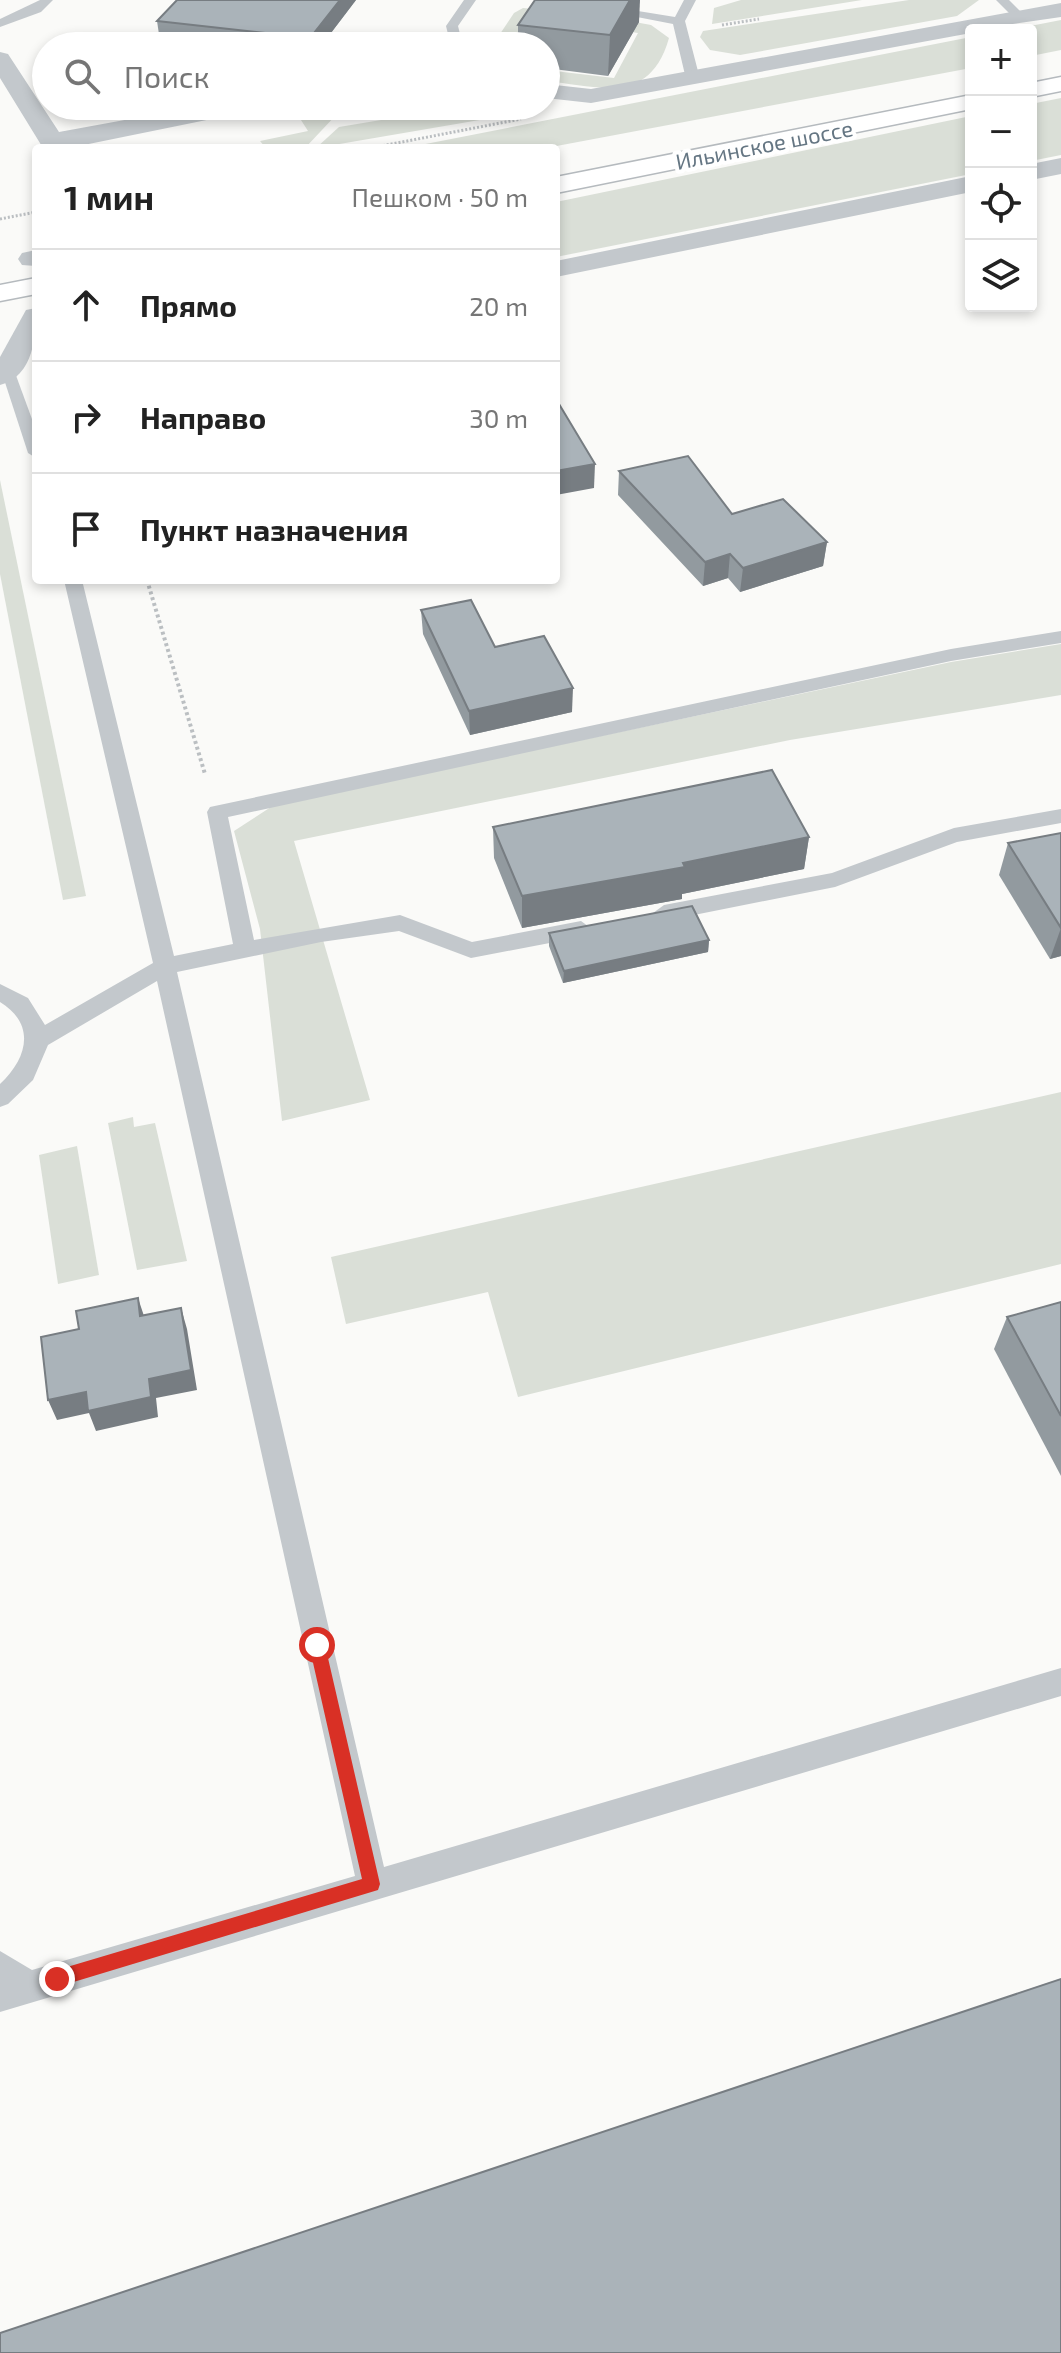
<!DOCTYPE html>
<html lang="ru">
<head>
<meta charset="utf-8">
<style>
	body { margin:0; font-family:"Exo 2",sans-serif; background:#f6f6f6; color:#222 }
	.controls { position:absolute; right:24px; top:24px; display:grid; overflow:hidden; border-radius:8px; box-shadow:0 4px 12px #0003 }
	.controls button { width:72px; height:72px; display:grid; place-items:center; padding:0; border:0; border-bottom:2px solid #e0e0e0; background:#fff; color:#222; font:40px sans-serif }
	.stop { position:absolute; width:24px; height:24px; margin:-18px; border:6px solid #d93025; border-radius:50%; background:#fff }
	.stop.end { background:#d93025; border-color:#fff; box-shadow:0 2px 8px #0008 }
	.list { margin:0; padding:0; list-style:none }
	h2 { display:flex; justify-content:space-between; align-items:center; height:104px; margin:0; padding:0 32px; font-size:34px }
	h2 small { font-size:26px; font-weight:400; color:#767676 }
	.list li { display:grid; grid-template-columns:52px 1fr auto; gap:24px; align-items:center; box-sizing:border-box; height:112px; padding:0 32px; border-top:2px solid #e0e0e0 }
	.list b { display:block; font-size:30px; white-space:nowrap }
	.list em { font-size:26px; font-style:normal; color:#767676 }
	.icon { flex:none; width:44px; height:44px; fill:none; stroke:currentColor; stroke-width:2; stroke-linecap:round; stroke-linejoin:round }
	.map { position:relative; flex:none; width:1061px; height:2353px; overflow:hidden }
	.search { position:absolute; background:#fff; box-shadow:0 4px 12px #0003; left:32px; top:32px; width:528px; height:88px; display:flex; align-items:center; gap:20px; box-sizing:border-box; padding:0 28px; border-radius:44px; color:#767676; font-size:30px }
	.panel { position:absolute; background:#fff; box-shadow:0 4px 12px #0003; left:32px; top:144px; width:528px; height:440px; border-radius:8px }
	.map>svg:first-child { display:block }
</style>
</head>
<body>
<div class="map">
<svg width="1061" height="2353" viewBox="0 0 1061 2353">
	<rect width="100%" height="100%" fill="#fafaf8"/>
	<g fill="#dadfd7">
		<polygon points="741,0 862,0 712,24 714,8"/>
		<polygon points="909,0 979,0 957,16 740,55 710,50 700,37 703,31"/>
		<polygon points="523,8 576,13 527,46 492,46 514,13"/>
		<path d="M624,20l27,5 18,13c-19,67 -68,49 -123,43v-11l68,8 24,-45 -21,-3z"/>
		<polygon points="1061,20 1061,50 1031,56 1031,30 1009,30"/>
		<polygon points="971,37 971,68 546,148 405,148"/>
		<polygon points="1061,98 1061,155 1031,161 1031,104"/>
		<polygon points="292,106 330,106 337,114 305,148 266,148 260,141 308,131"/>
		<polygon points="465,106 495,106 503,116 316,148 339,127"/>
		<polygon points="971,116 971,174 556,257 556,202"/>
		<polygon points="0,480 86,896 63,900 0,574"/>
		<polygon points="1061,644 1061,695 790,740 294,841 370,1100 282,1121 260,929 234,831 274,805 951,662"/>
		<polygon points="1061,1092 1061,1264 518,1397 488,1292 346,1324 331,1257"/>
		<polygon points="133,1117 134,1127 155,1123 187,1261 137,1270 108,1123"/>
		<polygon points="77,1146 99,1275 58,1284 39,1155"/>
	</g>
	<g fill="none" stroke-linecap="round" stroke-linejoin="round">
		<defs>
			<g id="primary">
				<polygon points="1061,77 1061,91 1031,97 1031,83"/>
				<polygon points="971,95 971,109 556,193 556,177"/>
				<polygon points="36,278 36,294 0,301 0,285"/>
			</g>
		</defs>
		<use href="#primary" stroke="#b5babe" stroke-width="3"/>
		<g stroke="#bbbfc2" stroke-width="3" stroke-dasharray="2 2" stroke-linecap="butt">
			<polyline points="722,25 759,19"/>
			<polyline points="371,148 521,119"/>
			<polyline points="0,219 36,212"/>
		</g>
		<polyline stroke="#bbbfc2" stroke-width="4" stroke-dasharray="3 3" stroke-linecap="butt" points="147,580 205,774"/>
		<g fill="#c3c8cc" fill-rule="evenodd">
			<polygon points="40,0 53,0 41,12 0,27 0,19"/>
			<polygon points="464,0 476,0 458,26 463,46 451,46 446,26"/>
			<polygon points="684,0 696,0 685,21 700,79 693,83 686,79 673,24 601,10 607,6 675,17"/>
			<polygon points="996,0 1009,0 1026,17 1016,20"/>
			<polygon points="0,367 6,365 14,370 36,430 36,458 28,453"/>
			<path d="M64,580h18l92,376 59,-12 -26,-132 3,-5 741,-158 110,-18v12l-110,18 -723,156 26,123 146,-25 72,27 109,-21 11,8 -11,8 -110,21 -72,-27 -78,11 -144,30 207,895 677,-199v28l-1061,316v-61l32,19 323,-94 -198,-895 -109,64 -15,35 -25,24 -8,3v-23c28,-26 36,-60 0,-82v-18l28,14 17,27 108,-62z"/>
			<polygon points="1061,809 1061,823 957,842 835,887 664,921 653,913 664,905 832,873 954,828"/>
		</g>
		<g fill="#c3c8cc" fill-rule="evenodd">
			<polygon points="1061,3 1061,17 971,30 971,33 591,103 546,98 546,84 591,89"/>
			<polygon points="0,52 8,54 59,132 201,106 253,106 241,113 69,148 43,148 0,78"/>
			<polygon points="1061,158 1061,174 1031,180 1031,164"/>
			<polygon points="971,176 971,192 556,277 556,261"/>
			<polygon points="36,250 36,266 22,265 18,259 22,253"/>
			<path d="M36,308c0,28 -2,68 -36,77v-28l26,-47z"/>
		</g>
		<use href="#primary" fill="#fff" fill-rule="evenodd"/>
	</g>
	<g fill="#929a9f">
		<polygon points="356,0 321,46 203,46 160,41 157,21"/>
		<polygon points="639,22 608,76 546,68 546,46 518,46 518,25"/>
		<polygon points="619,471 732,514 827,542 823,566 740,592 728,578 703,586 618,495"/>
		<polygon points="421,610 495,647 572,712 470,735 423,634"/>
		<polygon points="493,827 809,837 804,869 682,894 682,899 522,928 494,858"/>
		<polygon points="1061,833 1061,956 1050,959 999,875 1008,843"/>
		<polygon points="549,933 709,940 708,952 563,983 549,946"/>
		<polygon points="1061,1302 1061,1476 994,1349 1007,1317"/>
	</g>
	<g fill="#777d82">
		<polygon points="340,0 356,0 321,46 310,46 310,38"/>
		<polygon points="630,0 640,0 639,22 608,76 610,35"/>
		<polygon points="595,464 594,488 556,495 556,471"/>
		<polygon points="827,542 823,566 740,592 743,568"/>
		<polygon points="730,554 728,578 703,586 705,562"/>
		<polygon points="573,688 572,712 470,735 469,711"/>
		<polygon points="809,837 804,869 682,894 682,899 522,928 522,896"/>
		<polygon points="1061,928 1061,956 1050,959"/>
		<polygon points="709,940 708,952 563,983 564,971"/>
		<polygon points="138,1298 145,1319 140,1316"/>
		<polygon points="181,1308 187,1329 197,1390 156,1398 158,1417 96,1431 89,1413 57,1420 48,1400"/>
	</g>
	<g fill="#aab3b9" stroke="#777d82" stroke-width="2">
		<polygon points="177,0 340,0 310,38 157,21"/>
		<polygon points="535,0 630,0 610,35 518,25"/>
		<polygon points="556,399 595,464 556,471"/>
		<polygon points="688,456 732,514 783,499 827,542 743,568 730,554 705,562 619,471"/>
		<polygon points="471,600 495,647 544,636 573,688 469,711 421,610"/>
		<polygon points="772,770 809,837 683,863 685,867 522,896 493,827"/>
		<polygon points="1061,833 1061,928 1008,843"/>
		<polygon points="692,906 709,940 564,971 549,933"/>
		<polygon points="138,1298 140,1316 181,1308 191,1370 149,1379 151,1397 88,1411 86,1392 48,1400 41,1337 79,1329 76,1311"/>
		<polygon points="1061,1302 1061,1416 1007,1317"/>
		<polygon points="1061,1979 1061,2353 0,2353 0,2333"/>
	</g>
	<polygon fill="#d93025" points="317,1637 325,1645 380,1884 378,1890 57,1987 50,1985 48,1979 57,1970 362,1879 309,1645"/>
	<g text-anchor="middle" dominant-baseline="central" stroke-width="8" stroke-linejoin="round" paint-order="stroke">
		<g font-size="22" fill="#657683" stroke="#fff">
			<text transform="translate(764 144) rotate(-11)">Ильинское шоссе</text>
		</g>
	</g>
</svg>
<div class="controls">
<button>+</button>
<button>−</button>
<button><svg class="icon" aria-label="locate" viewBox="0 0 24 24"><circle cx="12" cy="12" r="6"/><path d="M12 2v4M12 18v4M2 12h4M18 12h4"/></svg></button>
<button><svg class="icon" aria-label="layers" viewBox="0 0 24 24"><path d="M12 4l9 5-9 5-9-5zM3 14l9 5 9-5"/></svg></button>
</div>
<div class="stop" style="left:317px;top:1645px"></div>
<div class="stop end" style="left:57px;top:1979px"></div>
<div class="search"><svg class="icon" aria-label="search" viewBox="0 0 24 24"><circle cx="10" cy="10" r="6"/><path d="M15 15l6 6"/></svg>Поиск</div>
<section class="panel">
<h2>1 мин<small>Пешком · 50 m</small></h2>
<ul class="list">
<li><svg class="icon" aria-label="ahead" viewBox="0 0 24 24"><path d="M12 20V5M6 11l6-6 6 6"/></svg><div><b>Прямо</b></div><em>20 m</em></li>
<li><svg class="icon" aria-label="right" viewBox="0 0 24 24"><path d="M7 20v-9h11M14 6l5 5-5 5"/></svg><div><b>Направо</b></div><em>30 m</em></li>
<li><svg class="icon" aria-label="arrive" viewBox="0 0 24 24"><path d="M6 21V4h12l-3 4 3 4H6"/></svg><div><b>Пункт назначения</b></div></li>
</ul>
</section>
</div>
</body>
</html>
